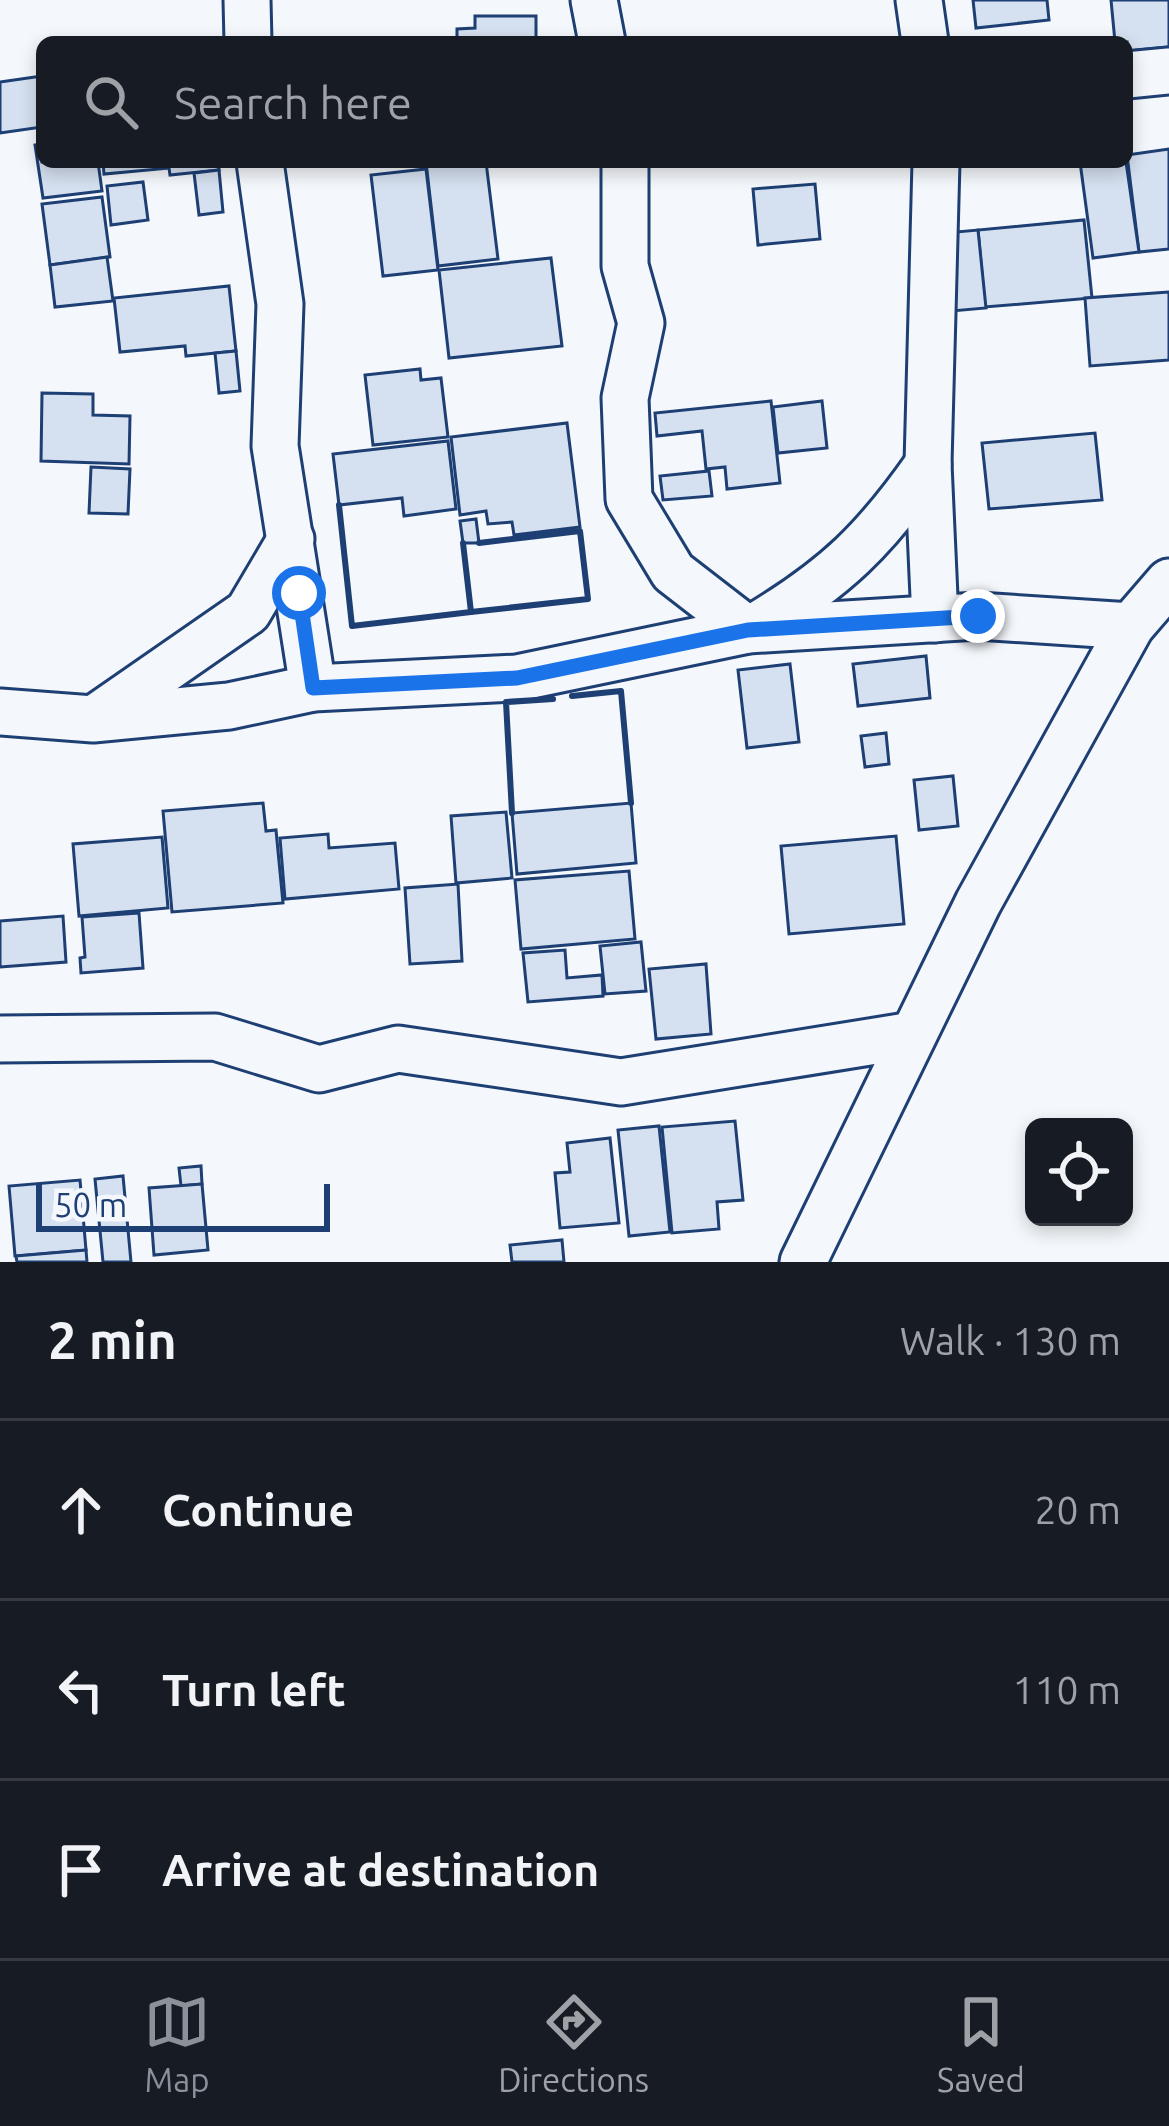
<!DOCTYPE html>
<html lang="en">
<head>
<meta charset="utf-8">
<style>
	body { margin:0; font-family:Ubuntu,sans-serif; background:#242831; color:#f1f3f6 }
	.controls { position:absolute; right:36px; bottom:36px; display:grid; overflow:hidden; border-radius:18px; box-shadow:0 6px 18px #0003 }
	.controls button { width:108px; height:108px; display:grid; place-items:center; padding:0; border:0; border-bottom:3px solid #363941; background:#171b24; color:#f1f3f6; font:60px sans-serif }
	.scale { position:absolute; left:36px; bottom:30px; width:294px; box-sizing:border-box; padding-left:12px; border:6px solid #1d3f73; border-top:0; font-size:33px; line-height:42px; white-space:nowrap; color:#1d3f73; -webkit-text-stroke:9px #f4f7fb; paint-order:stroke }
	.stop { position:absolute; width:36px; height:36px; margin:-27px; border:9px solid #1a73e8; border-radius:50%; background:#fff }
	.stop.end { background:#1a73e8; border-color:#fff; box-shadow:0 3px 12px #0008 }
	.list { margin:0; padding:0; list-style:none }
	h2 { display:flex; justify-content:space-between; align-items:center; height:156px; margin:0; padding:0 48px; font-size:51px }
	h2 small { font-size:39px; font-weight:400; color:#9ea1a6 }
	.list li { display:grid; grid-template-columns:78px 1fr auto; gap:36px; align-items:center; box-sizing:border-box; height:180px; padding:0 48px; border-top:3px solid #363941 }
	.list b { display:block; font-size:45px; white-space:nowrap }
	.list em { font-size:39px; font-style:normal; color:#9ea1a6 }
	.icon { flex:none; width:66px; height:66px; fill:none; stroke:currentColor; stroke-width:2; stroke-linecap:round; stroke-linejoin:round }
	.map { position:relative; flex:none; width:1169px; height:1262px; overflow:hidden }
	.search { position:absolute; background:#171b24; box-shadow:0 6px 18px #0003; left:36px; right:36px; top:36px; height:132px; display:flex; align-items:center; gap:30px; box-sizing:border-box; padding:0 42px; border-radius:18px; color:#9ea1a6; font-size:45px }
	.sheet { height:696px; background:#171b24 }
	nav { display:flex; justify-content:space-around; align-items:center; box-sizing:border-box; height:168px; border-top:3px solid #363941; background:#171b24; font-size:33px; color:#9ea1a6 }
	nav a { display:grid; justify-items:center; gap:6px }
	nav .on { color:#8c9099 }
	.map>svg:first-child { display:block }
</style>
</head>
<body>
<div class="map">
<svg width="1169" height="1262" viewBox="0 0 1169 1262">
	<rect width="100%" height="100%" fill="#f4f7fb"/>
	<g fill="#d5e0f0" stroke="#1d3f73" stroke-width="3">
		<polygon points="973,0 1047,0 1049,20 976,28"/>
		<polygon points="1111,0 1169,0 1169,47 1127,51 1127,42 1115,42"/>
		<polygon points="475,16 536,16 536,42 457,42 457,29 475,28"/>
		<polygon points="42,76 42,127 0,133 0,82"/>
		<polygon points="42,144 42,162 98,162 102,191 43,198 35,145"/>
		<polygon points="1169,149 1169,249 1139,252 1127,155"/>
		<polygon points="103,162 218,162 219,170 170,175 169,168 104,174"/>
		<polygon points="426,162 486,162 498,259 438,266"/>
		<polygon points="1080,162 1126,162 1139,252 1093,258"/>
		<polygon points="426,169 438,270 383,276 371,175"/>
		<polygon points="219,170 223,212 199,215 194,173"/>
		<polygon points="143,182 148,220 111,225 107,186"/>
		<polygon points="815,184 820,239 758,245 753,189"/>
		<polygon points="102,197 110,257 50,265 42,204"/>
		<polygon points="1084,220 1092,298 985,307 978,230"/>
		<polygon points="978,230 986,308 952,311 944,233"/>
		<polygon points="107,257 113,301 55,307 50,265"/>
		<polygon points="551,258 562,346 449,358 439,270"/>
		<polygon points="229,286 236,351 186,356 185,346 120,352 114,298"/>
		<polygon points="1169,292 1169,360 1090,366 1085,298"/>
		<polygon points="236,351 240,391 219,393 215,353"/>
		<polygon points="420,369 421,380 441,378 448,437 373,445 365,375"/>
		<polygon points="42,393 93,394 93,415 130,416 129,464 41,461"/>
		<polygon points="771,401 780,483 727,489 725,467 706,469 702,431 657,436 655,413"/>
		<polygon points="822,401 827,448 778,453 773,407"/>
		<polygon points="567,423 580,527 514,535 512,522 488,524 486,511 460,515 451,437"/>
		<polygon points="1095,433 1102,500 989,509 982,443"/>
		<polygon points="448,441 456,509 404,516 402,498 339,505 333,454"/>
		<polygon points="91,467 130,469 128,514 89,513"/>
		<polygon points="709,471 712,496 663,500 660,476"/>
		<polygon points="476,519 479,543 463,543 460,521"/>
		<polygon points="926,656 930,698 858,706 853,664"/>
		<polygon points="790,664 799,742 747,748 738,670"/>
		<polygon points="886,733 889,764 865,767 861,736"/>
		<polygon points="953,776 958,826 919,830 914,780"/>
		<polygon points="263,803 266,831 276,830 283,903 172,912 163,811"/>
		<polygon points="631,803 636,863 517,874 512,813"/>
		<polygon points="506,812 512,878 456,883 451,816"/>
		<polygon points="328,834 329,848 395,843 399,889 285,899 280,838"/>
		<polygon points="896,836 904,924 789,934 781,846"/>
		<polygon points="162,837 168,908 79,916 73,844"/>
		<polygon points="629,871 635,939 521,949 515,880"/>
		<polygon points="458,884 462,961 410,964 405,888"/>
		<polygon points="139,913 143,968 81,973 80,958 85,957 82,917"/>
		<polygon points="63,916 66,962 0,967 0,921"/>
		<polygon points="641,942 646,991 605,994 600,946"/>
		<polygon points="565,950 567,978 602,975 603,996 528,1002 523,953"/>
		<polygon points="706,964 711,1034 656,1039 649,969"/>
		<polygon points="735,1121 743,1200 717,1202 719,1229 672,1233 662,1127"/>
		<polygon points="659,1126 670,1232 629,1236 618,1130"/>
		<polygon points="610,1138 619,1223 560,1228 555,1173 570,1172 567,1143"/>
		<polygon points="201,1166 202,1184 181,1186 179,1168"/>
		<polygon points="123,1176 131,1262 103,1262 95,1179"/>
		<polygon points="80,1180 86,1250 15,1256 9,1186"/>
		<polygon points="202,1184 208,1250 154,1255 149,1188"/>
		<polygon points="562,1240 564,1262 512,1262 510,1245"/>
		<polygon points="86,1250 87,1262 17,1262 16,1256"/>
	</g>
	<g fill="none" stroke-linecap="round" stroke-linejoin="round">
		<defs>
			<g id="minor">
				<polyline points="247,0 248,42"/>
				<polyline points="594,0 602,42"/>
				<polyline points="919,0 925,42"/>
				<polyline points="1127,75 1169,71"/>
				<polyline points="260,162 280,304 275,446 313,688"/>
				<polyline points="625,162 625,266 641,323 625,398 629,499 673,572 748,630"/>
				<polyline points="935,619 928,464 936,162"/>
				<path d="M756,626c80,-48 119,-86 172,-162"/>
				<polyline points="0,712 93,719 229,706 313,688 517,678 748,630 978,616 1131,626"/>
				<polyline points="98,716 248,612 291,539"/>
				<polyline points="0,1039 215,1037 319,1069 398,1049 621,1082 913,1035"/>
				<polyline points="803,1262 978,903 1131,626 1169,582"/>
			</g>
		</defs>
		<use href="#minor" stroke="#1d3f73" stroke-width="51"/>
		<use href="#minor" stroke="#f4f7fb" stroke-width="45"/>
		<g stroke="#1d3f73" stroke-width="6">
			<polyline points="339,505 352,626 471,612"/>
			<polyline points="463,543 471,612 588,599 580,531 479,543"/>
			<polyline points="572,696 621,691 631,803"/>
			<polyline points="512,813 506,702 553,699"/>
		</g>
	</g>
	<g fill="none" stroke-linecap="round" stroke-linejoin="round">
		<polyline stroke="#1a73e8" stroke-width="15" points="299,593 313,688 517,678 748,630 978,616"/>
	</g>
</svg>
<div class="controls">
<button><svg class="icon" aria-label="locate" viewBox="0 0 24 24"><circle cx="12" cy="12" r="6"/><path d="M12 2v4M12 18v4M2 12h4M18 12h4"/></svg></button>
</div>
<div class="scale">50 m</div>
<div class="stop" style="left:299px;top:593px"></div>
<div class="stop end" style="left:978px;top:616px"></div>
<div class="search"><svg class="icon" aria-label="search" viewBox="0 0 24 24"><circle cx="10" cy="10" r="6"/><path d="M15 15l6 6"/></svg>Search here</div>
</div>
<section class="sheet">
<h2>2 min<small>Walk · 130 m</small></h2>
<ul class="list">
<li><svg class="icon" aria-label="ahead" viewBox="0 0 24 24"><path d="M12 20V5M6 11l6-6 6 6"/></svg><div><b>Continue</b></div><em>20 m</em></li>
<li><svg class="icon" aria-label="left" viewBox="0 0 24 24"><path d="M17 20v-9H6M10 6l-5 5 5 5"/></svg><div><b>Turn left</b></div><em>110 m</em></li>
<li><svg class="icon" aria-label="arrive" viewBox="0 0 24 24"><path d="M6 21V4h12l-3 4 3 4H6"/></svg><div><b>Arrive at destination</b></div></li>
</ul>
</section>
<nav>
<a class="on"><svg class="icon" aria-label="map" viewBox="0 0 24 24"><path d="M3 6l6-2 6 2 6-2v14l-6 2-6-2-6 2zM9 4v14M15 6v14"/></svg>Map</a>
<a><svg class="icon" aria-label="directions" viewBox="0 0 24 24"><path d="M12 3l9 9-9 9-9-9zM9 14v-3h6M13 9l2 2-2 2"/></svg>Directions</a>
<a><svg class="icon" aria-label="saved" viewBox="0 0 24 24"><path d="M7 4h10v16l-5-4-5 4z"/></svg>Saved</a>
</nav>
</body>
</html>
